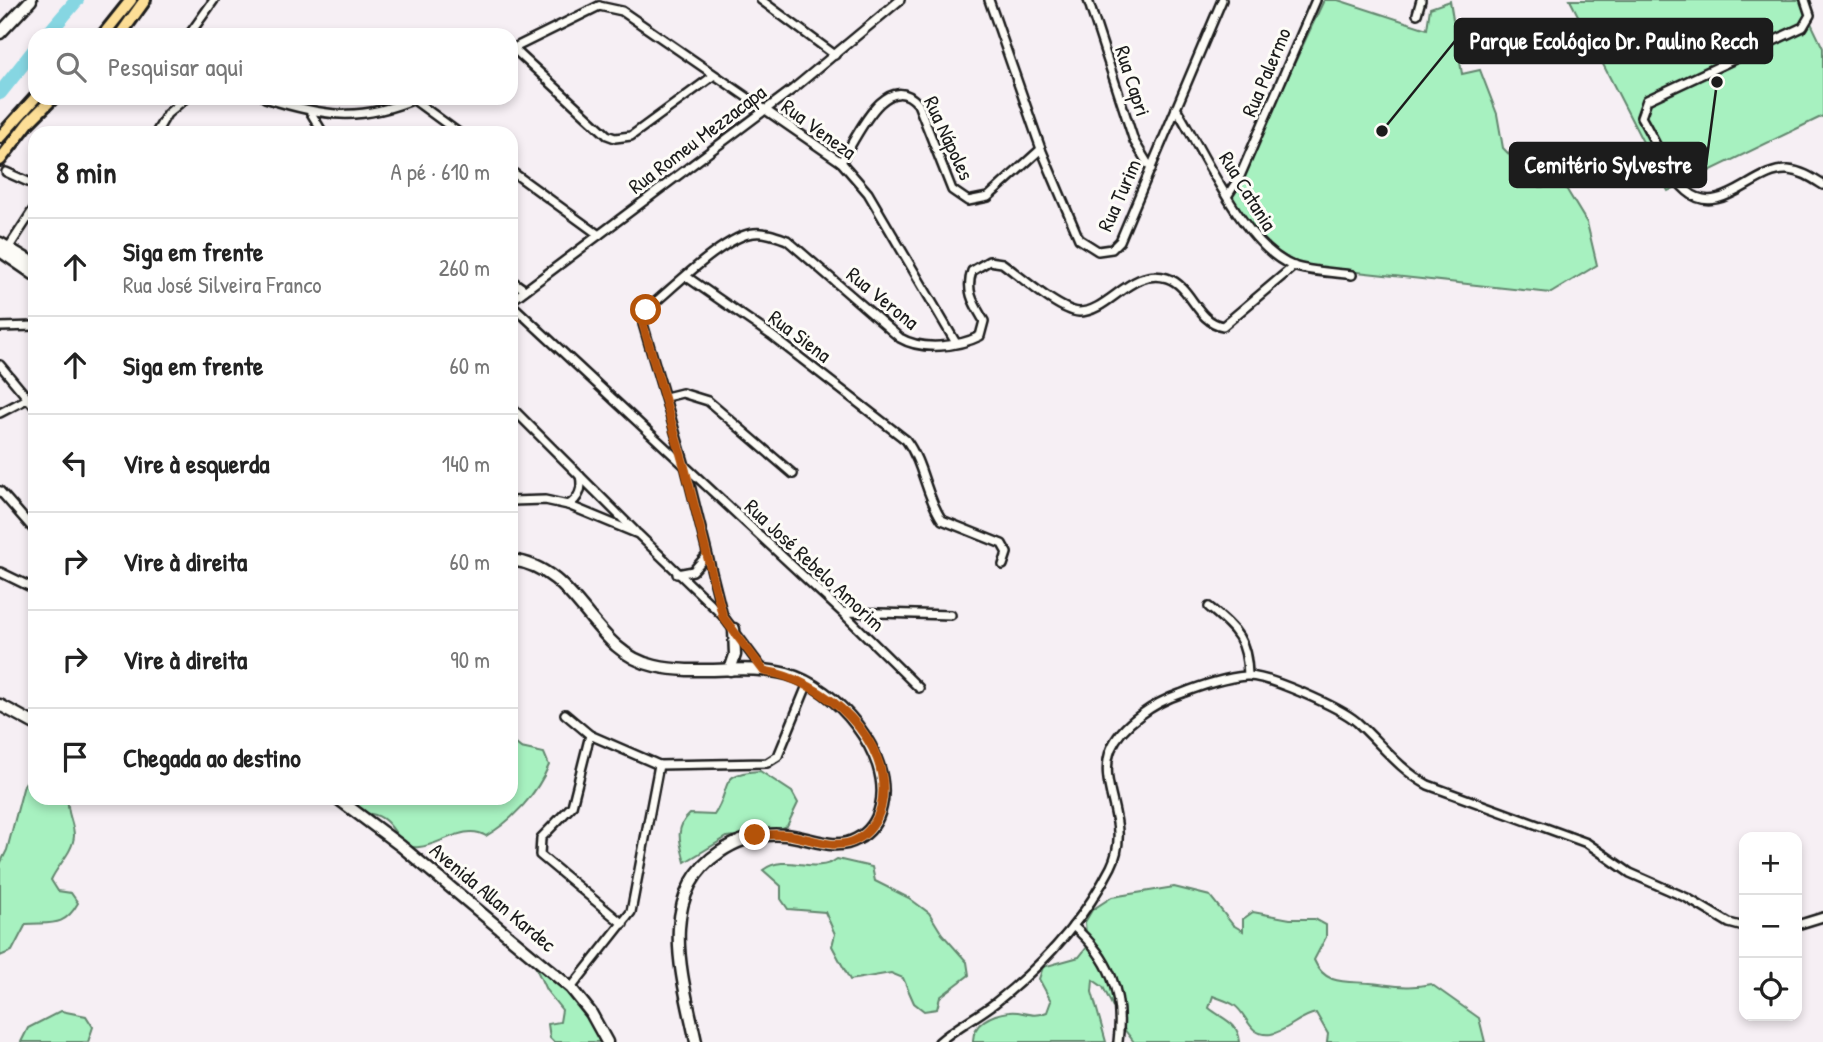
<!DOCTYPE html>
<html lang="pt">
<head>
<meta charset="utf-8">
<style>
	body { margin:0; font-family:"Patrick Hand",sans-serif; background:#f2f2f2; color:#222 }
	.controls { position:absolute; right:21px; bottom:21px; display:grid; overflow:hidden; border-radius:14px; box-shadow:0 4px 10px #0003 }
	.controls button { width:63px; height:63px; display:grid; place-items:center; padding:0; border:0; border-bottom:2px solid #e0e0e0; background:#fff; color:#222; font:35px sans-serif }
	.stop { position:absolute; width:21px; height:21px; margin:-16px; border:5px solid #b45309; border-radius:50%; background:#fff }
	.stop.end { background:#b45309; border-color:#fff; box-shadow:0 2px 7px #0008 }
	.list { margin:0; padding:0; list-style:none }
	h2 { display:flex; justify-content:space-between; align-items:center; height:91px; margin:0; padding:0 28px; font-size:30px }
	h2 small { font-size:23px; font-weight:400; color:#767676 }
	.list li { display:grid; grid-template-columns:46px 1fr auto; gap:21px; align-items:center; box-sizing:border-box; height:98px; padding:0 28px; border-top:2px solid #e0e0e0 }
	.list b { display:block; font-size:26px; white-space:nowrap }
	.list p { margin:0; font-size:23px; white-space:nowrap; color:#767676 }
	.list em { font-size:23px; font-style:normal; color:#767676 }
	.icon { flex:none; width:38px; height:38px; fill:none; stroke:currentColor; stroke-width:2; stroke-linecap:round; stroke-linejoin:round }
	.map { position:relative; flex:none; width:1823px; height:1042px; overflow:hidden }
	.search { position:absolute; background:#fff; box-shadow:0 4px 10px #0003; left:28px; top:28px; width:490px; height:77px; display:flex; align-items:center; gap:18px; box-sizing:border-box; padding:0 24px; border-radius:21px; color:#767676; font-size:26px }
	.panel { position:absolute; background:#fff; box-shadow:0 4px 10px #0003; left:28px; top:126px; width:490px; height:679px; border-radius:21px }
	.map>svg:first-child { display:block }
</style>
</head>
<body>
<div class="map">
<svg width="1823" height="1042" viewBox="0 0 1823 1042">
	<rect width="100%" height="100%" fill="#f6eff4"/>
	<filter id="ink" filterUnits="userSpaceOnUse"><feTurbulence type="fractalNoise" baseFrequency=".0143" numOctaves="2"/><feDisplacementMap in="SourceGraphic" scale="14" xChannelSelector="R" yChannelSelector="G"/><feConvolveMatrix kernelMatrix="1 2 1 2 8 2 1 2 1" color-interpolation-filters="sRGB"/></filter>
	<g filter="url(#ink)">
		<g fill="#a7f1c0" stroke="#62866e" stroke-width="2">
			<path d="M1324,0h14l89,29 3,-21 20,-7 12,73 18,-4 17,44 6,34 37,39 24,-2 23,38 10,42 -46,28 -249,-27c-38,-20 -50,-32 -70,-69z"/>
			<polygon points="1570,0 1800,0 1823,48 1823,116 1668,191"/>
			<path d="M511,740l10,8 23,5 5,12c-12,29 -36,55 -63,71 -21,-13 -45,9 -67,11 -28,4 -19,-38 -61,-33l-9,-8v-8h162z"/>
			<path d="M35,769v29h33c-2,15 6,24 6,38 -1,16 -17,30 -23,44l7,11 13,2 7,10c-14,25 -27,19 -52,21l-14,27 -12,5v-92l7,-14 17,-65z"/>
			<path d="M760,771l32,21 6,11 -11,23 -11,5 -49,6 -42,25c-5,-19 -11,-34 5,-48l24,1c19,-28 2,-42 46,-44z"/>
			<path d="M837,859l35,8 3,14 34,17 20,15 13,21 25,28 2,13 -29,22 -3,12 -13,2 -10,-8 -11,-25 -12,-5 -41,7 -18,-34 3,-12 -10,-22 -37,-3 -7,-10v-13l-18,-16c24,-18 51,6 74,-11z"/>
			<path d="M1174,887l36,9 23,29 10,6v-12l10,-7 37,7h25l11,6v12l-12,23c11,26 33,21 56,23 22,2 39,6 61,1l48,34 6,24h-158l1,-8 -12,-21c-17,3 -28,18 -45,21 -23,3 -23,-20 -37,-29 -6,-4 -14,-6 -21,-9l-4,12c15,12 29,14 31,34h-106l-10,-13 -21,-42 -10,-7 -1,12 14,50h-133c-1,-19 19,-28 36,-30 14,-2 22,7 38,0l4,-11 -12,-22 4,-12 36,-10 8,-10 -2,-25 7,-12 20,-13z"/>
			<polygon points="535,966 579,997 600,1037 600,1042 554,1042 550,1038 548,1024 560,1022 562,1010 546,990"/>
			<polygon points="61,1011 86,1016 93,1027 88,1042 21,1042 28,1028"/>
		</g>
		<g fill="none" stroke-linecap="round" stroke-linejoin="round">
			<g stroke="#86d6e2" stroke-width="14">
				<polyline points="47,35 77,0"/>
				<polyline points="0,93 35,49"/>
			</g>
			<defs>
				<g id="street">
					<polyline points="761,0 835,55"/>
					<polyline points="989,0 1041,149 1079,239 1098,251 1112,249 1120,241 1222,0"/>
					<polyline points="1088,0 1134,141 1151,169"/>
					<path d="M1805,0l5,15 -7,12 -156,73 -6,17c13,21 28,59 46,74 33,29 68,-24 101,-21 14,1 24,8 35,15"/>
					<polyline points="599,6 622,11 841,162 868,193 956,343"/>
					<polyline points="1417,14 1421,0"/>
					<polyline points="189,35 214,0"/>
					<polyline points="513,48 607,135 615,138 631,136 713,76"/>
					<polyline points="512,49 599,6"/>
					<path d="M265,98c57,18 94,25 152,0"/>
					<polyline points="414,100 459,133"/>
					<path d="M1176,108c28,45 68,139 117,158 18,6 40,6 59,9"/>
					<polyline points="311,113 323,133"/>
					<polyline points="156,133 167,114 186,98"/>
					<path d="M841,162c15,-23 45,-95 77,-58l34,86 16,11 20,-4 53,-48"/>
					<polyline points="511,171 599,235"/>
					<polyline points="6,172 35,185"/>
					<polyline points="1228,195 1240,176 1316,0"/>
					<polyline points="9,247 35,207"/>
					<path d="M687,277l84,58 135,105c18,24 19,55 36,80l60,24 5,9 -4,12"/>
					<polyline points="511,280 525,290"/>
					<polyline points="511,301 793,89 900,0"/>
					<polyline points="511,304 842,612 919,688"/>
					<polyline points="0,327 35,326"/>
					<polyline points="0,365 35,407"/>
					<polyline points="666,397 682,393 708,401 793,474"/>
					<polyline points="511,407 635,531"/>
					<polyline points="0,413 27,399"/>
					<polyline points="0,491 35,531"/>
					<polyline points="511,501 545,500 568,505 638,534 723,616 764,671"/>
					<path d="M568,505c11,-6 15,-17 12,-29"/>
					<polyline points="0,572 35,589"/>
					<polyline points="677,574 693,571 707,555"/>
					<path d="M1209,607c27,23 38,31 39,68"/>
					<polyline points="843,612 951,615"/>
					<path d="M723,616l-37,-147 -43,-145 3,-14c25,-20 79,-75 108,-77 12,-1 22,3 33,7l113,98c22,13 58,9 80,-2l4,-15c-10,-17 -19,-30 -12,-50l17,-10 13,2c17,12 57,48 77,49 30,0 52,-45 88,-34 25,8 29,44 56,48l71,-60"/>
					<polyline points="565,714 590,735 659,765 767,763 778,756 808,683"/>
					<polyline points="590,735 572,806 541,838 540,855 623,924"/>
					<polyline points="1797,925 1823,917"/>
					<path d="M1073,926c37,32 51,67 45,116"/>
					<polyline points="571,988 631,912 659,765"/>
					<path d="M939,1042c17,-15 38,-25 56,-39 47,-37 89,-83 116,-136 22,-44 -15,-80 0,-118 10,-25 45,-47 69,-55 20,-8 44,-16 66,-18 20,-2 95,32 111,46 24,22 42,47 71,63l159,58 43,30 57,25 42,25 15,4"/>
				</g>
				<g id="secondary">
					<polyline points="0,33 31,0"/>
					<polyline points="0,243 35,264"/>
					<polyline points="0,251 35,275"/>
					<path d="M511,560c70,8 79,92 144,106 43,10 89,-3 132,8 49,13 106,80 94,132 -3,14 -10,26 -24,33 -23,13 -47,-2 -72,-4 -24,-2 -45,3 -65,17 -65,43 -37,127 -24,190"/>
					<polyline points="730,670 735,655 734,629"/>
					<polyline points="0,705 35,724"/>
					<polyline points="337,798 401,846 571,988 591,1013 607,1042"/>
				</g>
				<g id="primary">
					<polyline points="103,35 131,0"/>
					<polyline points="120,35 145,0"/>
					<polyline points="0,137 35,98"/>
					<polyline points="0,160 29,122 53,98"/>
				</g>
			</defs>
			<use href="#street" stroke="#1c1c1c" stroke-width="12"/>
			<use href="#secondary" stroke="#1c1c1c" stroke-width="15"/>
			<use href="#primary" stroke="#1c1c1c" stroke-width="16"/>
			<use href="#street" stroke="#fdfcf7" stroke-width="7"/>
			<use href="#secondary" stroke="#fdfcf7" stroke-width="10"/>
			<use href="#primary" stroke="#fdde96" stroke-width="10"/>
		</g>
	</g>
	<g fill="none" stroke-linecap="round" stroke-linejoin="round" filter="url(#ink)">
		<path stroke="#b45309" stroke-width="9" d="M646,310l-3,14 42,145 38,148 41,54c59,9 132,69 117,136 -4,14 -11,26 -25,33 -22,11 -45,-2 -68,-5 -11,-1 -22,0 -33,0"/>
	</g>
	<g text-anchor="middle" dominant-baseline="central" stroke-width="6" stroke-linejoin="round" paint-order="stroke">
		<g font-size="21" fill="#1c1c1c" stroke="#fdfcf7">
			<text transform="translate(1266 72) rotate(-67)">Rua Palermo</text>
			<text transform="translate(1133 81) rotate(72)">Rua Capri</text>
			<text transform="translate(819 129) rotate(36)">Rua Veneza</text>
			<text transform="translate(949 138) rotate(65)">Rua Nápoles</text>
			<text transform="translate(697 139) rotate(-37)">Rua Romeu Mezzacapa</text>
			<text transform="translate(1248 191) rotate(58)">Rua Catania</text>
			<text transform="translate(1119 195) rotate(-66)">Rua Turim</text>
			<text transform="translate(883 298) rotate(39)">Rua Verona</text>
			<text transform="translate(800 336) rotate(37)">Rua Siena</text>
			<text transform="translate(815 565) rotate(43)">Rua José Rebelo Amorim</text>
			<text transform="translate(493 897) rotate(40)">Avenida Allan Kardec</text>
		</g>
	</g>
	<path fill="none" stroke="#1c1c1c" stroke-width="2.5" d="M1382 131L1455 41M1717 82L1706 165"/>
	<g fill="#1c1c1c" stroke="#fdfcf7" stroke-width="2.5">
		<circle cx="1382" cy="131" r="7"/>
		<circle cx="1717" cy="82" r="7"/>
	</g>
	<g fill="#1c1c1c" stroke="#1c1c1c" stroke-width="2.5">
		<rect x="1455" y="19" width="317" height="44" rx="7"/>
		<rect x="1510" y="143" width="196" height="44" rx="7"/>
	</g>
	<g font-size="23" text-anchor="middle" font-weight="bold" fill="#fff">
		<text x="1614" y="49">Parque Ecológico Dr. Paulino Recch</text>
		<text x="1608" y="173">Cemitério Sylvestre</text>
	</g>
</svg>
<div class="controls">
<button>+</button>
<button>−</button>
<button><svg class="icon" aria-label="locate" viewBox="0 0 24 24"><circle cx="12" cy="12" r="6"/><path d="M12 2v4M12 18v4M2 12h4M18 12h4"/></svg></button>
</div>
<div class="stop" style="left:646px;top:310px"></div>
<div class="stop end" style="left:755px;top:835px"></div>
<div class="search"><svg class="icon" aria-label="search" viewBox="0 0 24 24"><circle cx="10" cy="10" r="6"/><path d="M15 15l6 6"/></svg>Pesquisar aqui</div>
<section class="panel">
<h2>8 min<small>A pé · 610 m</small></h2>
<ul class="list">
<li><svg class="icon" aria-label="ahead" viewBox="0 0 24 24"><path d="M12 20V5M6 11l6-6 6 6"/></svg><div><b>Siga em frente</b><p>Rua José Silveira Franco</p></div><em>260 m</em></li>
<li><svg class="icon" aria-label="ahead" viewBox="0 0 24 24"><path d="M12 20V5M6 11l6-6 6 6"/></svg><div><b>Siga em frente</b></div><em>60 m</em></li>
<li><svg class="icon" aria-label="left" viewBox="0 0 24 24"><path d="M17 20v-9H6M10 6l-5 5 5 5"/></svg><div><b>Vire à esquerda</b></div><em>140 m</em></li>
<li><svg class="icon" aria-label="right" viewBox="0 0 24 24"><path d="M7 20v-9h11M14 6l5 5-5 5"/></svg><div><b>Vire à direita</b></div><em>60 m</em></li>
<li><svg class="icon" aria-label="right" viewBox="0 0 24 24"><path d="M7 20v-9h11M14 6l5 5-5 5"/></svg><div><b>Vire à direita</b></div><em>90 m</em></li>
<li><svg class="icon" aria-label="arrive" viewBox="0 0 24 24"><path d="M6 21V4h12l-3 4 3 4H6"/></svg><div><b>Chegada ao destino</b></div></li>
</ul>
</section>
</div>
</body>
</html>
